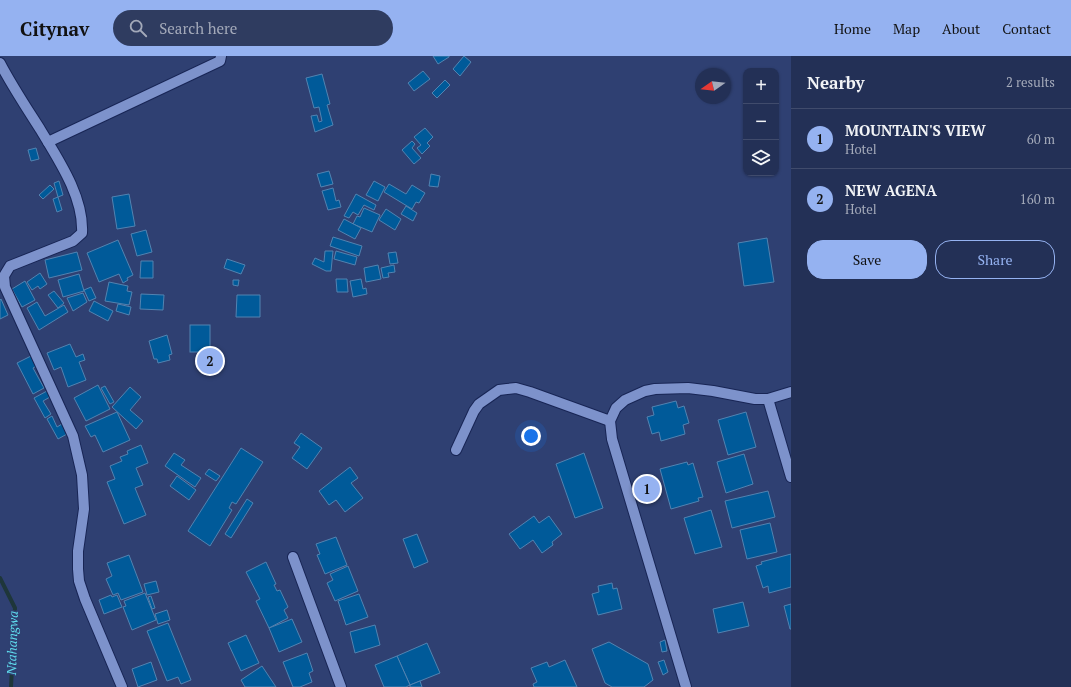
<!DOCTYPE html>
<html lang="en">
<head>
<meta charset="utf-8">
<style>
	body { margin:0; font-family:"PT Serif",serif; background:#2f3c60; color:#f1f3f6 }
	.controls { position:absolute; right:12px; top:12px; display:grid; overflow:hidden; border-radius:8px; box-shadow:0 1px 3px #0004 }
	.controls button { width:36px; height:36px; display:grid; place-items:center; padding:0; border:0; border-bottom:1px solid #404b6c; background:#233056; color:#f1f3f6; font:20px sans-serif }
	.compass { position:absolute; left:695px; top:12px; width:36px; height:36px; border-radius:50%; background:#233056; box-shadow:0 1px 3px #0004; rotate:256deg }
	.you { position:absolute; left:531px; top:380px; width:14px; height:14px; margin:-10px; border:3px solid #fff; border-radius:50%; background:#1a73e8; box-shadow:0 0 0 6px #1a73e833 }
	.badge { display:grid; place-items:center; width:26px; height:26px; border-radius:50%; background:#95b2f1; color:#111; font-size:13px; font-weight:700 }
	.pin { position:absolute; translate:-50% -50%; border:2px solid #fff; box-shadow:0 1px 4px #0006 }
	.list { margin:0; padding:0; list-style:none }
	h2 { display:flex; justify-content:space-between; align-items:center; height:52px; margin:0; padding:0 16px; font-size:17px }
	h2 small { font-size:13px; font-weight:400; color:#a3a9b9 }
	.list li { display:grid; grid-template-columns:26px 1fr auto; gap:12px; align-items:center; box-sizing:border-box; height:60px; padding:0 16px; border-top:1px solid #404b6c }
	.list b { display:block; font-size:15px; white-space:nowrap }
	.list p { margin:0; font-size:13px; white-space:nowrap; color:#a3a9b9 }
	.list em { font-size:13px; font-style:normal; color:#a3a9b9 }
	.actions { display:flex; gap:8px; padding:12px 16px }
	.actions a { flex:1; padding:9px 0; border:1px solid #95b2f1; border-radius:16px; text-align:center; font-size:14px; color:#95b2f1 }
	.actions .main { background:#95b2f1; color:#111 }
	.icon { flex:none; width:22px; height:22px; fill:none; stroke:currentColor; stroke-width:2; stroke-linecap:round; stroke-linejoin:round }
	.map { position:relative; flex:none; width:791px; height:631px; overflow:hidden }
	header { display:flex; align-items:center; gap:24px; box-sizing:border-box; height:56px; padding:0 20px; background:#95b2f1; color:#111 }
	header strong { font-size:19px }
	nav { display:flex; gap:22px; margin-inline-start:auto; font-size:14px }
	.search { width:280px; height:36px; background:#2f3c60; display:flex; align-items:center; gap:10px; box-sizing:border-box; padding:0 14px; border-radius:22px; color:#a3a9b9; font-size:15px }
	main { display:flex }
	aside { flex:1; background:#233056 }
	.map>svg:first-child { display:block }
</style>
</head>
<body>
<header>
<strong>Citynav</strong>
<div class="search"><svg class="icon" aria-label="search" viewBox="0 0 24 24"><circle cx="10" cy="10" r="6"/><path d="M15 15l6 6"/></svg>Search here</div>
<nav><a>Home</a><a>Map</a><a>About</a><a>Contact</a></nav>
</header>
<main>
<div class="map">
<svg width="791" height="631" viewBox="0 0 791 631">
	<rect width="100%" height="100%" fill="#2f4072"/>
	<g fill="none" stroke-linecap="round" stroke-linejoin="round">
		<polyline stroke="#1e363a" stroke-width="4" points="0,522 15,552 11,631"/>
	</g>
	<g fill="#005a99" stroke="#5283b1">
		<polygon points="433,0 449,0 449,1 438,8"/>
		<polygon points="464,0 471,6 460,20 453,13"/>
		<polygon points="423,15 430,23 414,35 408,27"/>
		<polygon points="322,18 330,48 327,49 333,69 315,76 311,60 317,59 319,66 322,65 319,51 314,52 306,22"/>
		<polygon points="445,24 450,29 437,42 432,37"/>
		<polygon points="425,72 433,81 427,87 430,90 422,98 417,92 421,89 414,81"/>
		<polygon points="412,85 415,88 412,92 421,102 414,108 402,94"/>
		<polygon points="36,92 39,103 31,105 28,94"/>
		<polygon points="329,115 333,128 321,131 317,118"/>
		<polygon points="431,118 440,120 438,131 429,130"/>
		<polygon points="59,125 63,139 58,141 54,127"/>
		<polygon points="374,125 385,131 378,145 366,139"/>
		<polygon points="389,128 406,138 412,129 425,137 419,147 416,146 412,153 384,136"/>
		<polygon points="50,129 54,133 43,143 39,139"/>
		<polygon points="333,132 336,145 339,144 341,151 328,154 322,135"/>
		<polygon points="129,138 135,170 117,173 112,141"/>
		<polygon points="356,138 376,149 374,154 364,149 358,159 353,156 349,162 344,160"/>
		<polygon points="58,141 62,154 57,156 53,143"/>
		<polygon points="406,150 417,157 413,165 401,158"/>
		<polygon points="364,152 380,159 372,176 353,168 357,160 360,161"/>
		<polygon points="386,153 401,163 395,174 379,164"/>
		<polygon points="344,163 361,172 355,183 338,174"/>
		<polygon points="146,174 152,196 137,200 131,178"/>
		<polygon points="333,181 362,190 359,200 330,190"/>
		<polygon points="767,182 774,226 744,230 738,187"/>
		<polygon points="118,184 133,219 127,222 128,224 123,227 119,218 99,226 87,197"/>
		<polygon points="325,195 333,195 331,215 326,215 312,208 315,202 324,206"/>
		<polygon points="336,195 357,201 355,209 334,203"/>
		<polygon points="77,196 82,214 49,222 45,204"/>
		<polygon points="396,196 398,207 390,208 388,197"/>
		<polygon points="227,203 245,209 241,218 224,212"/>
		<polygon points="141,205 153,205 153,222 140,222"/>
		<polygon points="378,209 381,223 366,226 364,212"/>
		<polygon points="394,209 395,216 388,217 389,221 383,222 381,212"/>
		<polygon points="40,217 47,228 40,233 38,230 32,234 27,226"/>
		<polygon points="79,218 84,235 63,241 58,224"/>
		<polygon points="336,223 347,223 348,236 337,236"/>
		<polygon points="361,223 363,233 366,232 367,238 353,241 350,225"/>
		<polygon points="233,224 239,224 238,230 233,229"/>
		<polygon points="25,225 35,244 22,251 12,233"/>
		<polygon points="109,226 128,230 127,235 132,236 129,249 105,245"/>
		<polygon points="91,231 96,242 89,245 84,234"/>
		<polygon points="54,235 64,247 58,252 48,239"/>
		<polygon points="83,237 87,246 73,255 67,242"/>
		<polygon points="141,238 164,239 163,254 140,253"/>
		<polygon points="237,239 260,239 260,261 236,261"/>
		<polygon points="1,243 8,259 0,263 0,244"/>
		<polygon points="94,245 113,255 108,265 89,255"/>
		<polygon points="37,246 45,260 64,249 68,256 39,274 27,252"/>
		<polygon points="118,248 131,251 129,259 116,255"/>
		<rect x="190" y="269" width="20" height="27"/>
		<polygon points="167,279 172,298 169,299 170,304 158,307 157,303 154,303 149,285"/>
		<polygon points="70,288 76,301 83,298 85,304 79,306 86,324 68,331 61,311 54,314 47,297"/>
		<polygon points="33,299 38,309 33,312 44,332 33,338 17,307"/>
		<polygon points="98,329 110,353 86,365 74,342"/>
		<polygon points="105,330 114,346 110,348 101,332"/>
		<polygon points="130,331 141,341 130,354 143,365 136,373 112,351"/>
		<polygon points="47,335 50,341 43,345 51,358 45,362 34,342"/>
		<polygon points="676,345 678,352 684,350 689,367 683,369 685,378 661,385 659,376 652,378 647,361 654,359 652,351"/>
		<polygon points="117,356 130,384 103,396 95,379 91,381 85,370"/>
		<polygon points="746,356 756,391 728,399 718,364"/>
		<polygon points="52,360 57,371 62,368 67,378 58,383 47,363"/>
		<polygon points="301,377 322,392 307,413 292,402 300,391 294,387"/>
		<polygon points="141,389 148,407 136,412 143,429 135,432 146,459 124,468 107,426 115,423 110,410 122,405 120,401 128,398 127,395"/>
		<polygon points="241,392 263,406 236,448 232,446 229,452 232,454 210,490 188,475"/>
		<polygon points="174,397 185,404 181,409 201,422 195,431 165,410"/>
		<polygon points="584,397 603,452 575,462 556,408"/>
		<polygon points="744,398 753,428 726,437 717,406"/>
		<polygon points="687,406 688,409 693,407 703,441 698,442 699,445 671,453 660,413"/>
		<polygon points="350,411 358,422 351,427 363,442 345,456 336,444 329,449 319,435"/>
		<polygon points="209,413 220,420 216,425 205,418"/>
		<polygon points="177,420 196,434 189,444 170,430"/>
		<polygon points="768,435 775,461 732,472 725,445"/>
		<polygon points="247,443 253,447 231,482 225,478"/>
		<polygon points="711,454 722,491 695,498 684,462"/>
		<polygon points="534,460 539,467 549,460 562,478 552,486 553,489 542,497 533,484 520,493 509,478"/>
		<polygon points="770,467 777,496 747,503 740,474"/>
		<polygon points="417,478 428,506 414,512 403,483"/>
		<polygon points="336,481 347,509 325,518 317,499 320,498 316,488"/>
		<polygon points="791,498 791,531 769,537 768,530 763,532 756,510 762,508 761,506"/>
		<polygon points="129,499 143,536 121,544 118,537 113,539 106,523 112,520 107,507"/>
		<polygon points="266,506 276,528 274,529 277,535 280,534 288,551 284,554 288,562 269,572 256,545 260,543 246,516"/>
		<polygon points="348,510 358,535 335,545 327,527 333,524 330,518"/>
		<polygon points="156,525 159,536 147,539 144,528"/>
		<polygon points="612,527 613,533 617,532 622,553 598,559 592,538 599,536 598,530"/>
		<polygon points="145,537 156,564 132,574 123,551 126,550 124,545"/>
		<polygon points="359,538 368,561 346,569 338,545"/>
		<polygon points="111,539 112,541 117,539 122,551 104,558 99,544"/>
		<polygon points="151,540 155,552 152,553 148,541"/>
		<polygon points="743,546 749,570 718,577 713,553"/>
		<polygon points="791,548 791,573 790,573 784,550"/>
		<polygon points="167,554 170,564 158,568 155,558"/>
		<polygon points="292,563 302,586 279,596 269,572"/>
		<polygon points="168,567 191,624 181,628 178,621 167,625 147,575"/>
		<polygon points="375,569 380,589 355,597 350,576"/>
		<polygon points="246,579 259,607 241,615 228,587"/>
		<polygon points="665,584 667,595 662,596 660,586"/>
		<polygon points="609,586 648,608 653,624 644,631 612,631 605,627 592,593"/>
		<polygon points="427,587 440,617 410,629 397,600"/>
		<polygon points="307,597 313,615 309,617 312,626 300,631 293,631 283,606"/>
		<polygon points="397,600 410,629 406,631 384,631 375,609"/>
		<polygon points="565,604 577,631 534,631 533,628 537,626 531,612 547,606 549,611"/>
		<polygon points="664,604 668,616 663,619 658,606"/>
		<polygon points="151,606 157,624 138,631 132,613"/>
		<polygon points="262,610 276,631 245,631 241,624"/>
		<polygon points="420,625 422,631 410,631 410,629"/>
	</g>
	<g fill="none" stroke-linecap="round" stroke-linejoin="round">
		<defs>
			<g id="minor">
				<path d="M0,7c12,23 26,44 40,66 18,30 44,68 42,104l-9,8 -63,25 -6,10 1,11 68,149 9,39 2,34 -6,42v18l1,12 6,18 37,88"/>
				<polyline points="48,86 220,5 221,0"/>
				<polyline points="768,343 791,421"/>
				<polyline points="456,394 474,355 479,348 499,334 507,333 516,332 530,336 610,365"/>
				<polyline points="293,501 341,631"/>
				<polyline points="686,631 612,383 610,365 616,352 625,344 645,335 655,333 688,332 713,335 755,343 768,343 791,336"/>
			</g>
		</defs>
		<use href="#minor" stroke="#182555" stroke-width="12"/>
		<use href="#minor" stroke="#7d92cb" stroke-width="10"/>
	</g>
	<g text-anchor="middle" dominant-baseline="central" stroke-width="3" stroke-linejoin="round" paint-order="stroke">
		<g font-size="13" font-style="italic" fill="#5fdbed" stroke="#2f4072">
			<text transform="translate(12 587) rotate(-88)">Ntahangwa</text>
		</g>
	</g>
</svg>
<div class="controls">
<button>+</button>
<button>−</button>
<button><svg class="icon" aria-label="layers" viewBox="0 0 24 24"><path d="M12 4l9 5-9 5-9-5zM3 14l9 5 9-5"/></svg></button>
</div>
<svg class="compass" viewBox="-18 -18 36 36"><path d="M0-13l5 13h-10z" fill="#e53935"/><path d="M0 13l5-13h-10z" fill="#a3a9b9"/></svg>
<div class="you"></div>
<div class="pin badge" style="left:647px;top:433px">1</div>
<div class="pin badge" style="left:210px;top:305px">2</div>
</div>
<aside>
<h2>Nearby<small>2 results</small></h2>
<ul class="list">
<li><span class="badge">1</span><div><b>MOUNTAIN'S VIEW</b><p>Hotel</p></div><em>60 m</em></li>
<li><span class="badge">2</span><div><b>NEW AGENA</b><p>Hotel</p></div><em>160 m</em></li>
</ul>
<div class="actions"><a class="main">Save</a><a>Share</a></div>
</aside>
</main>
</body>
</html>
